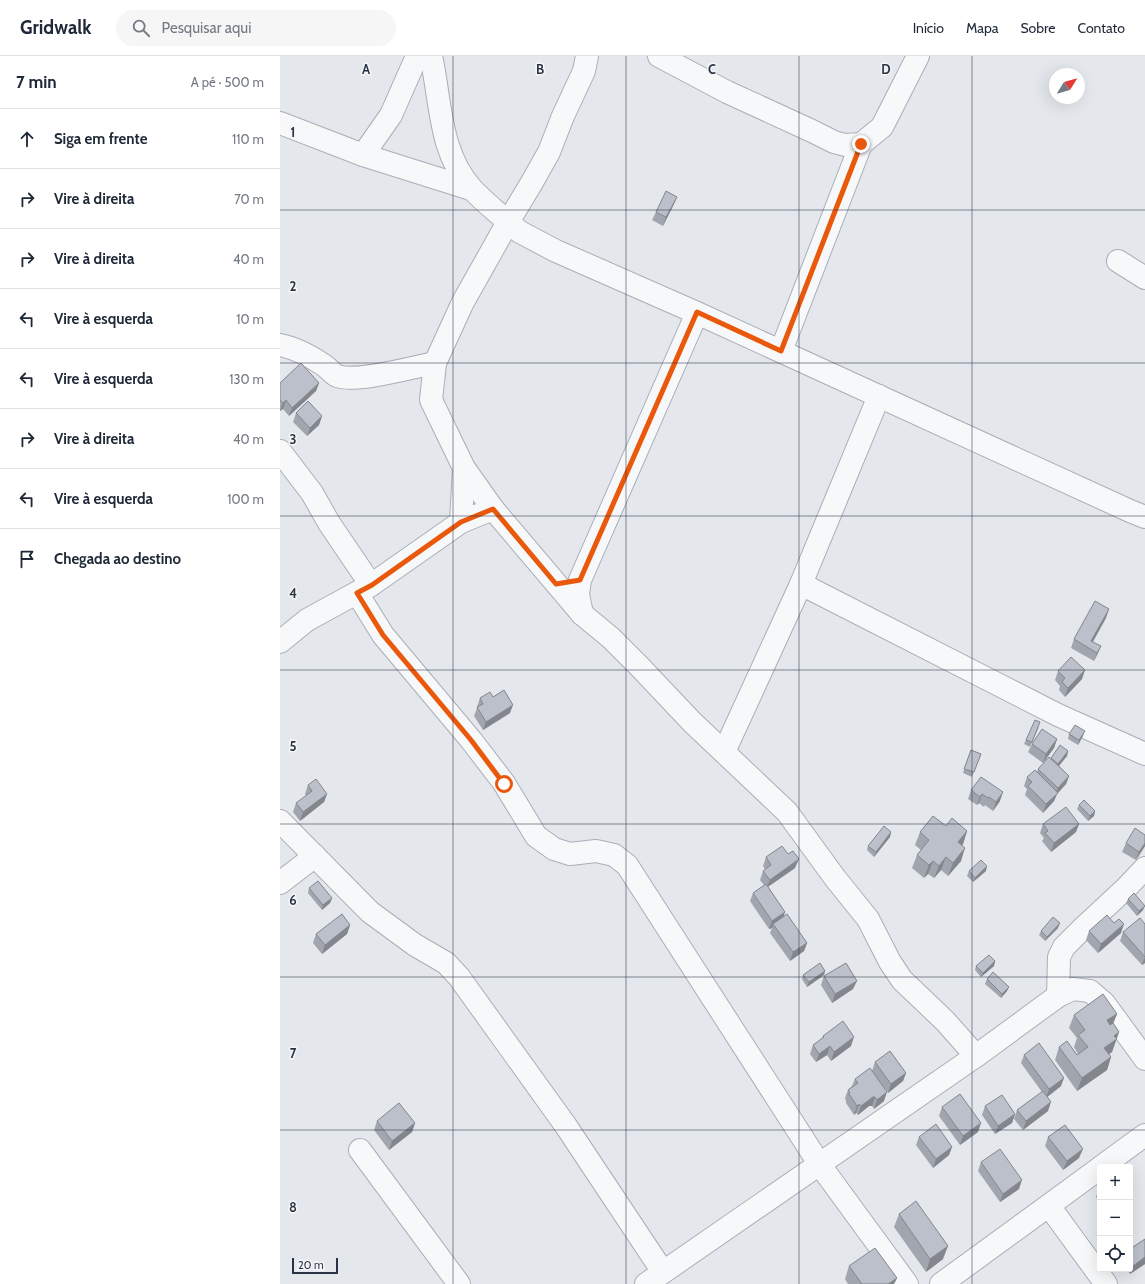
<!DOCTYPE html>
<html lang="pt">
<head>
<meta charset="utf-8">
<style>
	body { margin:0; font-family:Cabin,sans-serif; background:#f6f6f7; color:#1f2937 }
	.controls { position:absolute; right:12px; bottom:12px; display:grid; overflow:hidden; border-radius:4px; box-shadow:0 4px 16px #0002 }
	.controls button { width:36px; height:36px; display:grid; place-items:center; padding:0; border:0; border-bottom:1px solid #e0e1e3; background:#fff; color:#1f2937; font:20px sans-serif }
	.compass { position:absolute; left:769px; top:12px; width:36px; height:36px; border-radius:50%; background:#fff; box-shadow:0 4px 16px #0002; rotate:53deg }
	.scale { position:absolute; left:12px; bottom:10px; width:46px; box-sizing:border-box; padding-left:4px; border:2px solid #2b3445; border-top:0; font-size:11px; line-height:14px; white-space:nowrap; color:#2b3445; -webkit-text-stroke:3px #f4f6f9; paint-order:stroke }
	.stop { position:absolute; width:12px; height:12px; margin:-9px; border:3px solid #ea580c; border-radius:50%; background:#fff }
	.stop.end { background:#ea580c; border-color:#fff; box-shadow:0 1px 4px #0008 }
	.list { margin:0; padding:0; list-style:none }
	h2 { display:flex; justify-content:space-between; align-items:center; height:52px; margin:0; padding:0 16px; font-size:17px }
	h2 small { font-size:13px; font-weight:400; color:#747a83 }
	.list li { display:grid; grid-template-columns:26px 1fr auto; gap:12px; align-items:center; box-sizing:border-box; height:60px; padding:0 16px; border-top:1px solid #e0e1e3 }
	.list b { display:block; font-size:15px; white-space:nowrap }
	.list em { font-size:13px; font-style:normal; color:#747a83 }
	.icon { flex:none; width:22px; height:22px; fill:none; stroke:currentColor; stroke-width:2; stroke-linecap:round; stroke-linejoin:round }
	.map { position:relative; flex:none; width:865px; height:1228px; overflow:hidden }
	header { display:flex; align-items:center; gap:24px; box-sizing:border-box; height:56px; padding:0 20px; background:#fff; border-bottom:1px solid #e0e1e3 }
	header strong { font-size:19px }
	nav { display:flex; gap:22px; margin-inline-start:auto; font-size:14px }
	.search { width:280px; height:36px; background:#f6f6f7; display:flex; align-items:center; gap:10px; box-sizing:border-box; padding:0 14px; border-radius:22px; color:#747a83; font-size:15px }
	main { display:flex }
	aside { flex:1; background:#fff }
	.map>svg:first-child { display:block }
</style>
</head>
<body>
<header>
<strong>Gridwalk</strong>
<div class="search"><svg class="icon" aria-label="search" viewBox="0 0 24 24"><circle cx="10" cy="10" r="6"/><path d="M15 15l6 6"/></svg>Pesquisar aqui</div>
<nav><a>Início</a><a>Mapa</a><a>Sobre</a><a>Contato</a></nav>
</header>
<main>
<aside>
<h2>7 min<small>A pé · 500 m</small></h2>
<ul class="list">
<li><svg class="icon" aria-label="ahead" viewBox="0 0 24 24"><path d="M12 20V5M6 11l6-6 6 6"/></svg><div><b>Siga em frente</b></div><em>110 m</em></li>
<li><svg class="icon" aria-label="right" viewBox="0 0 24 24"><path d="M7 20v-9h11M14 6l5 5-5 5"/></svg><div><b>Vire à direita</b></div><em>70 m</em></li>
<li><svg class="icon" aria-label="right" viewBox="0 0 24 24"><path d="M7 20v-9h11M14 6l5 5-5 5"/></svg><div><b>Vire à direita</b></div><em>40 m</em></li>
<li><svg class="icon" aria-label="left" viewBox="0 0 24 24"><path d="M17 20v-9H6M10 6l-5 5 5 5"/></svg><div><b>Vire à esquerda</b></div><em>10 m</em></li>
<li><svg class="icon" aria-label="left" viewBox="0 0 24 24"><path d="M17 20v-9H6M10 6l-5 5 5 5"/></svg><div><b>Vire à esquerda</b></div><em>130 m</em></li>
<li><svg class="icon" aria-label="right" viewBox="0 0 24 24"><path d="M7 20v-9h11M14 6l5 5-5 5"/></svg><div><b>Vire à direita</b></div><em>40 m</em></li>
<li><svg class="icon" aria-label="left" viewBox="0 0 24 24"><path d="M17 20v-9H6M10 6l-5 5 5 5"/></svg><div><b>Vire à esquerda</b></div><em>100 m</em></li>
<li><svg class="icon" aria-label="arrive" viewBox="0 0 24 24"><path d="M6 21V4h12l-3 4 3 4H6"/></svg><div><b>Chegada ao destino</b></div></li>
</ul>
</aside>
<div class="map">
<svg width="865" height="1228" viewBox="0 0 865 1228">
	<rect width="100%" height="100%" fill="#e4e7ec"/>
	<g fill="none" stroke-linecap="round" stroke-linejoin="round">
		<defs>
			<g id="minor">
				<path d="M151,0c10,45 8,97 41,133 11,12 24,22 36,33l-45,80 -28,61 -4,37 33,68 29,41"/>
				<polyline points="307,0 304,15 283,60 269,96 251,128 228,166 240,176 276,195 417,257 850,455 865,461"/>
				<polyline points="379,0 447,36 532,75 554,86 565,89 581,88 602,71 638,0"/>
				<polyline points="0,67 83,99 191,133"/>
				<polyline points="83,99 111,59 137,0"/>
				<polyline points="838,205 865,222"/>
				<path d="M0,289c16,3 32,12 45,21 4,3 8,8 12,10 20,7 76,-9 98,-13"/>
				<polyline points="501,295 581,88"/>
				<polyline points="0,395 32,437 49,467 91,529"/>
				<polyline points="181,466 184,412"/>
				<polyline points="521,528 599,340"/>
				<polyline points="77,537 103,579 191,684 224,727 256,780 274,793 290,798 316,795 334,799 347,809 540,1109 627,1228"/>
				<polyline points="302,558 298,538 300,524 417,257"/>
				<polyline points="0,586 27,564 91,529 181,466 213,453 302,558 331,582 359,610 412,666 507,756 555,822 588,863 610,906 622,924 665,965 696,1000"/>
				<polyline points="444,696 521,528 778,659 865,698"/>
				<polyline points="0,765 90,856 135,889 166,907 179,921 286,1070 383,1216"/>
				<polyline points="0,827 35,800"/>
				<polyline points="778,940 779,901 784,891 803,872 846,832 865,812"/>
				<polyline points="80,1094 179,1228"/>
				<polyline points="821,1111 865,1079"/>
				<polyline points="769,1150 826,1228"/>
				<polyline points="366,1228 696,1000 778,940 793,933 810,935 824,947 865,1003"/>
				<polyline points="661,1228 820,1112"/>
			</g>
		</defs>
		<use href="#minor" stroke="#a9aeb7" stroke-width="24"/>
		<use href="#minor" stroke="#f7f8fa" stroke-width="22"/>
	</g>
	<g fill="#a1a5ae">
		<polygon points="397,141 393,150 383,170 372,164 376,156"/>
		<polygon points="0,327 39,327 36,335 9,360 3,353 0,355"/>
		<polygon points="16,357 42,360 39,369 27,380 13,366"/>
		<polygon points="826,562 813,586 821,590 817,599 814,605 791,592 794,583"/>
		<polygon points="778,615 802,623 785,641 779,634 780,630 775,624"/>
		<polygon points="213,641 230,657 203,674 194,660 197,652 197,651 200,642"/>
		<polygon points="759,671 750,691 744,688 746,684"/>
		<polygon points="789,678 803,680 798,689 788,683"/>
		<polygon points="777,683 774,692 763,707 748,696 752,688"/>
		<polygon points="691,694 701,698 692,721 683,717"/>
		<polygon points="788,695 787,700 779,710 789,720 786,728 777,738 774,745 763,757 745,739 747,733 744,730 747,721 757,716 758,713 771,702"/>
		<polygon points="28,729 47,738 44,746 20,765 13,756 16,747 26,740 25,738"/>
		<polygon points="691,734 720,745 713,755 705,749 704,751 699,747 697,749 688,743"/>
		<polygon points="799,749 815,755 814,760 808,765 797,753"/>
		<polygon points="763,768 799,768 796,776 771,796 762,785 764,782 760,777"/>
		<polygon points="666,770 687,775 683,788 682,789 681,805 668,820 661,814 654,822 648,818 644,822 632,812 637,799 641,794 635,789 640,776"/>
		<polygon points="611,776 610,781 594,801 587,794 588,790"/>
		<polygon points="846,787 865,790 856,804 842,796"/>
		<polygon points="486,801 515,812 488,831 505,856 503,861 527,887 524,895 510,905 490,877 492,872 489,873 470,845 473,837 484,829 480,824 483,815 485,813 483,810"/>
		<polygon points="689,815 706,815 693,826 687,820"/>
		<polygon points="29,832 52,842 50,847 42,854 28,837"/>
		<polygon points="848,843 863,854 857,860 846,847"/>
		<polygon points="865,868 865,907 862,909 840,885 843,876"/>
		<polygon points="70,869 67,878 42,898 33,887 36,878"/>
		<polygon points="778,872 765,885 759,879 761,875"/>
		<polygon points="809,875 841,877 818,897 806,884"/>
		<polygon points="715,905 714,910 701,921 695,914 696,910"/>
		<polygon points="545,915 544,919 527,931 522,923 523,919"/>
		<polygon points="544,920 573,933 552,947 541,929"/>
		<polygon points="707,923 729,931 727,935 721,942 705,928"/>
		<polygon points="837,958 833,968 839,976 832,996 829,998 831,1001 827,1014 797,1035 775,1004 779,991 797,999 798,998 794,991 797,982 789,972 794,959"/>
		<polygon points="543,980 571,990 551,1005 547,999 536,1006 530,998 533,989 542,983"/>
		<polygon points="744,999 781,1030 767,1041 768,1055 743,1074 734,1063 737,1054 762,1036 741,1007"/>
		<polygon points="595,1006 626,1017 623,1025 608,1037 605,1032 604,1045 594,1053 592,1050 589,1050 578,1059 576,1057 574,1059 566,1047 566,1045 565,1042 568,1034 572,1030 575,1023 592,1015"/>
		<polygon points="705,1050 735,1058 732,1067 715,1078 702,1059"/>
		<polygon points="662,1051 698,1076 680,1089 659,1060"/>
		<polygon points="97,1065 135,1067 132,1076 109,1094 94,1074"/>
		<polygon points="639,1081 672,1091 669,1099 653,1112 636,1089"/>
		<polygon points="768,1081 799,1102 783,1114 765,1090"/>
		<polygon points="701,1106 739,1133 720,1146 698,1115"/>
		<polygon points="820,1131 820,1146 816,1141 819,1132"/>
		<polygon points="619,1158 663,1203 646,1216 614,1171"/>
		<polygon points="865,1183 865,1208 850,1218 846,1213 850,1213 850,1193"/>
		<polygon points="569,1210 617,1222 614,1228 568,1228 565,1223"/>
	</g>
	<g fill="#83868d">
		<polygon points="397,141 393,150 383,170 386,161"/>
		<polygon points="39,327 36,335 9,360 12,352"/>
		<polygon points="6,344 3,353 0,355 3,347"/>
		<polygon points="42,360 39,369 27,380 30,372"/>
		<polygon points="829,553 826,562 809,592 811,585"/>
		<polygon points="821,590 817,599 814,605 817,597"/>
		<polygon points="805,614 802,623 785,641 788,632"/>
		<polygon points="233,649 230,657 203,674 206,666"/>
		<polygon points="805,675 803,680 798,689 799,684"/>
		<polygon points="777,683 774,692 763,707 766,698"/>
		<polygon points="788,695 787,700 777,712 778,708"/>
		<polygon points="789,720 786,728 777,738 774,745 763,757 766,748 775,739 778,732"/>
		<polygon points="723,736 720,745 713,755 716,746"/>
		<polygon points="47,738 44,746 20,765 23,756"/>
		<polygon points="702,738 699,747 697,749 700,741"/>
		<polygon points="815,755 814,760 808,765 810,760"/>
		<polygon points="799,768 796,776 771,796 774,787"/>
		<polygon points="687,775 683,788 673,799 678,786"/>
		<polygon points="611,776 610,781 594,801 596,796"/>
		<polygon points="865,787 865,790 856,804 859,796"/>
		<polygon points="685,792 681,805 668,820 673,807"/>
		<polygon points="666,801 661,814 654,822 659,810"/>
		<polygon points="519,803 515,812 486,832 490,824"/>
		<polygon points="653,805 648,818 644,822 649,809"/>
		<polygon points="707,810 706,815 693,826 695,822"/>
		<polygon points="52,842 50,847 42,854 43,849"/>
		<polygon points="865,850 863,854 857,860 859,855"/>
		<polygon points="505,856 502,865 493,868 492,872 489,873 492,865"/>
		<polygon points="780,867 778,872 765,885 767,881"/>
		<polygon points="844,868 841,877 818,897 821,888"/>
		<polygon points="70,869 67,878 42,898 45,889"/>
		<polygon points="527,887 524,895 510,905 513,896"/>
		<polygon points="865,901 865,907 862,909"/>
		<polygon points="715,905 714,910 701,921 703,917"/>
		<polygon points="545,915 544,919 527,931 529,926"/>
		<polygon points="577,925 573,933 552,947 555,938"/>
		<polygon points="729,931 727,935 721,942 722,938"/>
		<polygon points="837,958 832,970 822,977 827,964"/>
		<polygon points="839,976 832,996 820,1005 824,992 834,980"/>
		<polygon points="574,981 571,990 551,1005 554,996"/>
		<polygon points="550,990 547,999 536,1006 539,998"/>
		<polygon points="831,1001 827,1014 797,1035 802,1022"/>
		<polygon points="626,1017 623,1025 608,1037 611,1028"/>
		<polygon points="784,1022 781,1030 766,1042 769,1033"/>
		<polygon points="607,1036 604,1045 594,1053 597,1044"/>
		<polygon points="593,1041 595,1041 592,1050 589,1050 578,1059 581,1050"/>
		<polygon points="771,1046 768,1055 743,1074 746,1065"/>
		<polygon points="579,1048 576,1057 574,1059 577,1050"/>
		<polygon points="735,1058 732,1067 715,1078 718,1070"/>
		<polygon points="135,1067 132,1076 109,1094 112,1085"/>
		<polygon points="701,1067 698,1076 680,1089 683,1080"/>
		<polygon points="672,1091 669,1099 653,1112 656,1103"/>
		<polygon points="803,1093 799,1102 783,1114 787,1105"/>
		<polygon points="742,1124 739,1133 720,1146 723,1138"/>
		<polygon points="853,1136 850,1144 850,1138"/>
		<polygon points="668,1190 663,1203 646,1216 650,1203"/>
		<polygon points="865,1201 865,1208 850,1218 853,1210"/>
		<polygon points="617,1222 614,1228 608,1228"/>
	</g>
	<g fill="#bbc0ca" stroke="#83868d">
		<polygon points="386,135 397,141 386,161 376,156"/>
		<polygon points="21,307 39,327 12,352 6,344 3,347 0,344 0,327"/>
		<polygon points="28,345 42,360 30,372 16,357"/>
		<polygon points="815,545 829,553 811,585 821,590 817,597 794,583"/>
		<polygon points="791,601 805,614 788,632 782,626 785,622 778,615"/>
		<polygon points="224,634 233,649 206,666 197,651 203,648 200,642 210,636 213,641"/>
		<polygon points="755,664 760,666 752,686 746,684"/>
		<polygon points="795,669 805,675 799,684 789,678"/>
		<polygon points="762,673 777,683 766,698 752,688"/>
		<polygon points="780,689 788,695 778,708 771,702"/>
		<polygon points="691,694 701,698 694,716 684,713"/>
		<polygon points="769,701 789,720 778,732 758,713"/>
		<polygon points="755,714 778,737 766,748 748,730 752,726 747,721"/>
		<polygon points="701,721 723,736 716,746 709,741 708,742 702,738 700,741 691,734"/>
		<polygon points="36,723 47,738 23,756 16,747 32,735 28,729"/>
		<polygon points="804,744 815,755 810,760 799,749"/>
		<polygon points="786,751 799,768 774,787 765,777 768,775 763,768"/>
		<polygon points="653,760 666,770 672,762 687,775 678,786 685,792 673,807 666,801 659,810 653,805 649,809 637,799 649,784 640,776"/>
		<polygon points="604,770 611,776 596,796 588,790"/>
		<polygon points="855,772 865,779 865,787 859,796 846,787"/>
		<polygon points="502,790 508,798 513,795 519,803 490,824 483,815 491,809 486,801"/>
		<polygon points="701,804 707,810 695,822 689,815"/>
		<polygon points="38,825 52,842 43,849 29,832"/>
		<polygon points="486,828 505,856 492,865 473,837"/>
		<polygon points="854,837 865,850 859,855 848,843"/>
		<polygon points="62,858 70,869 45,889 36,878"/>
		<polygon points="507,858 527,887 513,896 493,868"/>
		<polygon points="827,859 834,867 839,863 844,868 821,888 809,875"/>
		<polygon points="773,861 780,867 767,881 761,875"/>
		<polygon points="860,862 865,868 865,901 843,876"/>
		<polygon points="709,899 715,905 703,917 696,910"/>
		<polygon points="540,907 545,915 529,926 523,919"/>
		<polygon points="566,907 577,925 555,938 544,920"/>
		<polygon points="713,916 729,931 722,938 707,923"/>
		<polygon points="823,938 837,958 827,964 830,969 833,967 839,976 834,980 837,983 824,992 831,1001 802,1022 779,991 787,985 797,999 808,991 798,979 805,974 794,959"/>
		<polygon points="563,965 574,981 554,996 550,990 539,998 533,989 544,981 543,980"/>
		<polygon points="759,987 784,1022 769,1033 744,999"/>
		<polygon points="610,995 626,1017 611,1028 595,1006"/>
		<polygon points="590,1012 607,1036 597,1044 595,1041 593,1041 581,1050 579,1048 577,1050 569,1038 570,1037 568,1034 578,1027 575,1023"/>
		<polygon points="763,1035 771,1046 746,1065 737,1054"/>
		<polygon points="680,1038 701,1067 683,1080 662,1051"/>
		<polygon points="722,1039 735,1058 718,1070 705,1050"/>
		<polygon points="119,1047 135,1067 112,1085 97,1065"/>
		<polygon points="656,1068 672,1091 656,1103 639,1081"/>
		<polygon points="785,1069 803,1093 787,1105 768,1081"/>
		<polygon points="720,1093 742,1124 723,1138 701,1106"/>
		<polygon points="850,1133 853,1136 850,1138"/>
		<polygon points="636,1145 668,1190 650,1203 619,1158"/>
		<polygon points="865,1183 865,1201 853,1210 850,1206 850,1193"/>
		<polygon points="595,1192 617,1222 608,1228 582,1228 569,1210"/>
	</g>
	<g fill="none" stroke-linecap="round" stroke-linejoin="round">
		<polyline stroke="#ea580c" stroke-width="5" points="224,728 191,684 103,579 77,537 92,529 181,466 213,453 276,528 300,524 417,256 501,295 581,88"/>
	</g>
	<path fill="none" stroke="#2b3445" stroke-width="1" stroke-opacity="0.55" d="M173,0v1228M346,0v1228M519,0v1228M692,0v1228M0,154h865M0,307h865M0,460h865M0,614h865M0,768h865M0,921h865M0,1074h865"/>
	<g font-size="13" text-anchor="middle" font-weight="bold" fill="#2b3445" stroke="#f4f6f9" stroke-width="3" stroke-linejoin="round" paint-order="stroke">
		<text x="86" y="18">A</text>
		<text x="260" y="18">B</text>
		<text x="432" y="18">C</text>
		<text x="606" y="18">D</text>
		<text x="13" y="81">1</text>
		<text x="13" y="235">2</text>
		<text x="13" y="388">3</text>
		<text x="13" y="542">4</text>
		<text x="13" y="695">5</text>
		<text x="13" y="849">6</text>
		<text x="13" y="1002">7</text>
		<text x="13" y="1156">8</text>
	</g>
</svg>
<div class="controls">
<button>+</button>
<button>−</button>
<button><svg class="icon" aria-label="locate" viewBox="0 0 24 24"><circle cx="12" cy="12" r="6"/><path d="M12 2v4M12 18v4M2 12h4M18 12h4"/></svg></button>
</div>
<svg class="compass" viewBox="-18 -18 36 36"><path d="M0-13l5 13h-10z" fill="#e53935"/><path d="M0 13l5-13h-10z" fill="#747a83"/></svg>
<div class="scale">20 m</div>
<div class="stop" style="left:224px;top:728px"></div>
<div class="stop end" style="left:581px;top:88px"></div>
</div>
</main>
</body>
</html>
